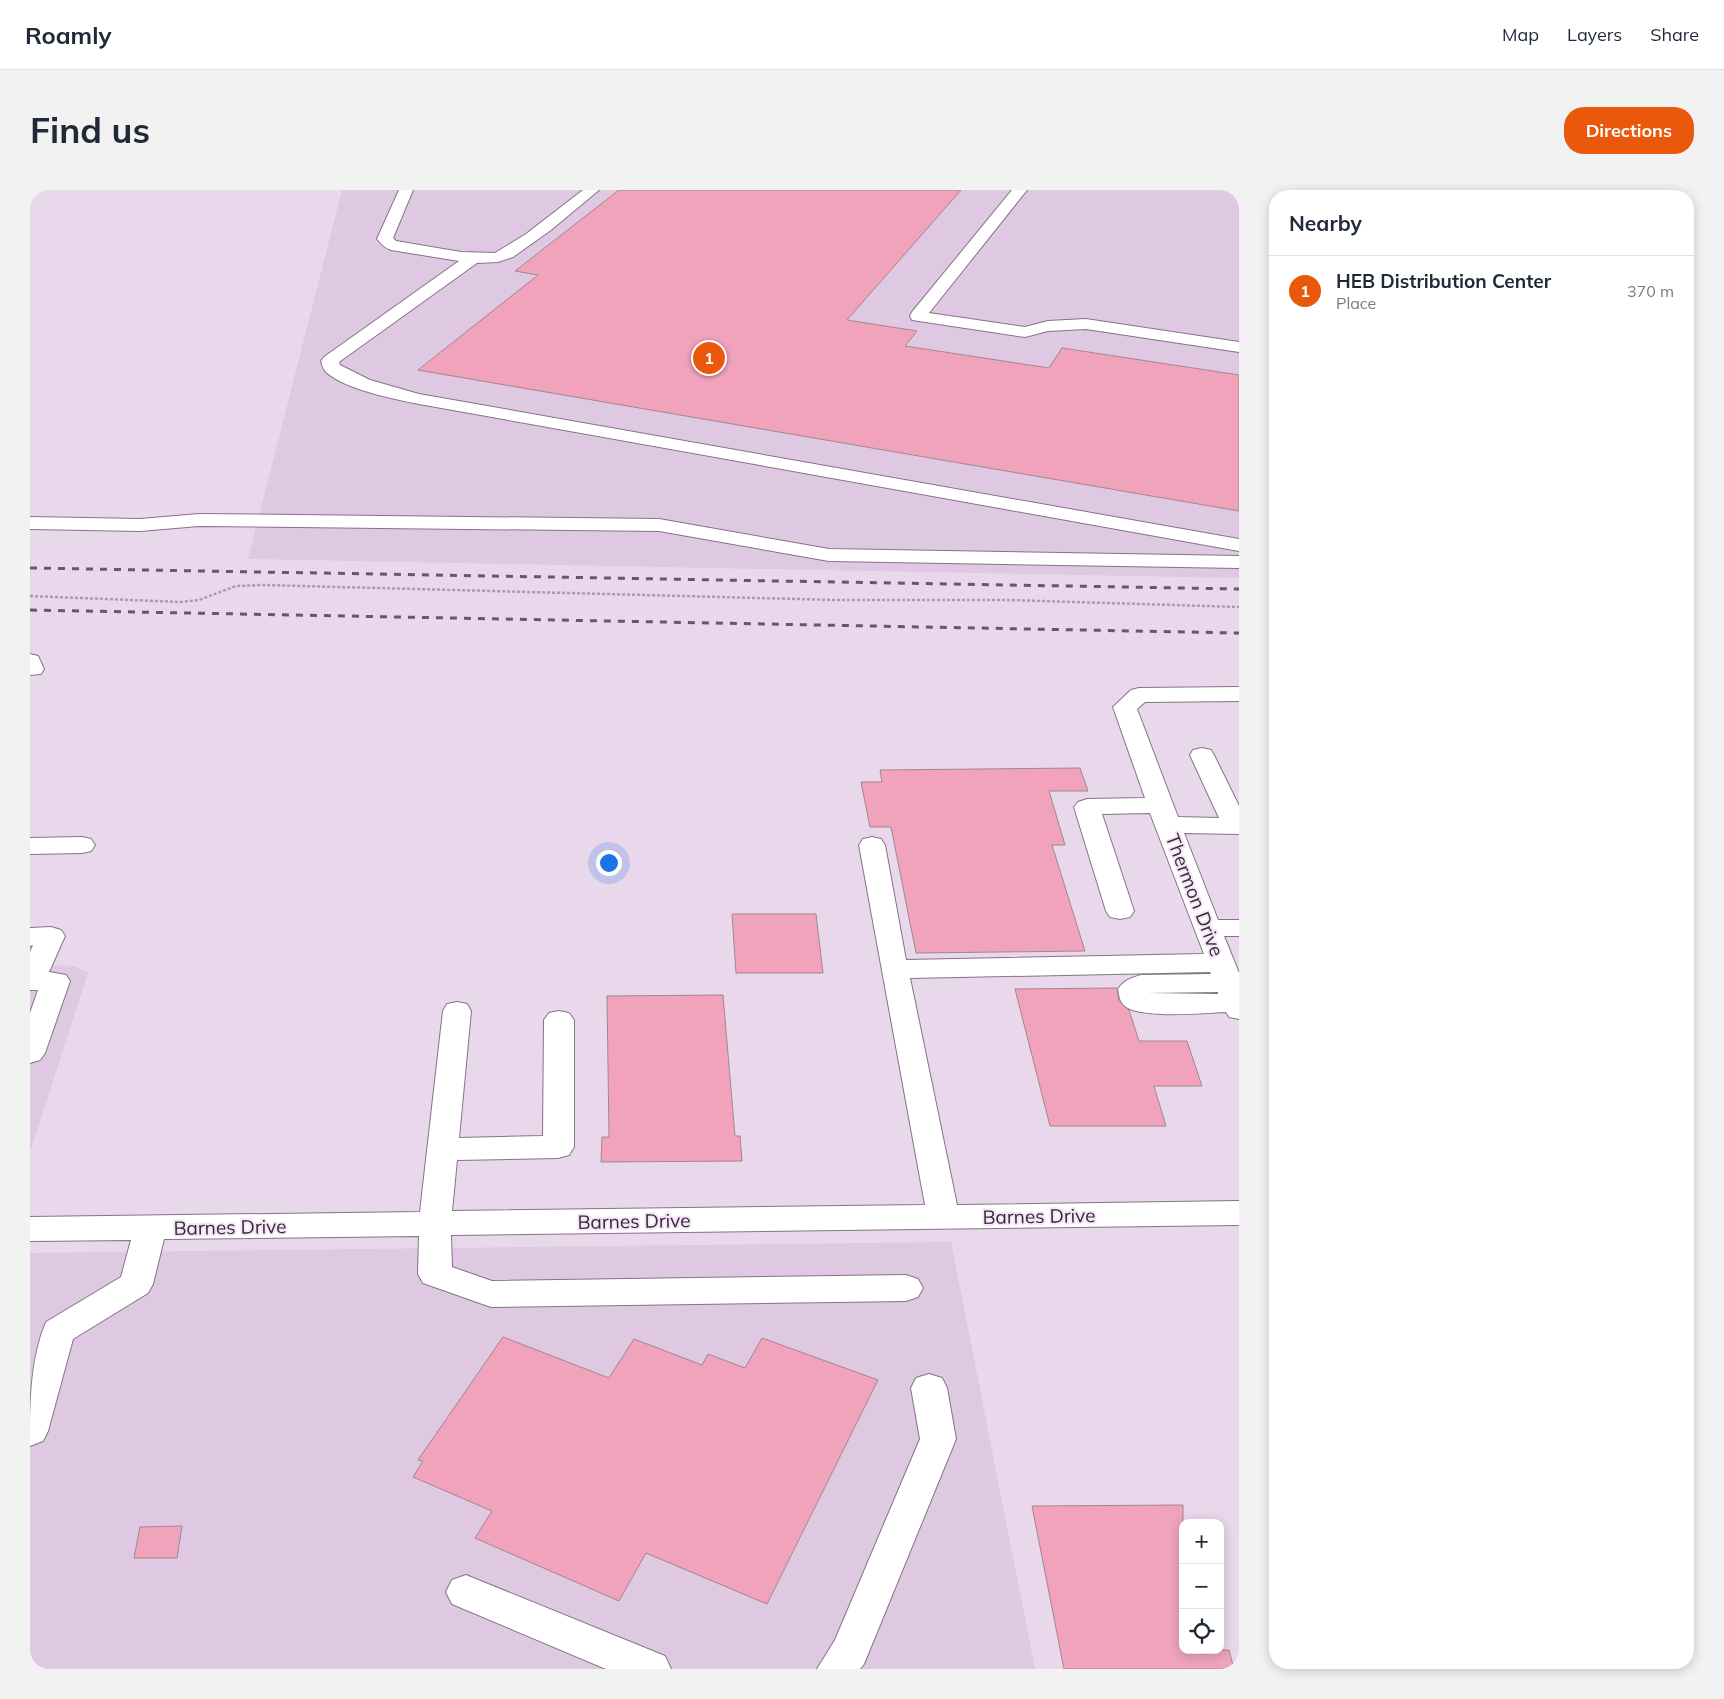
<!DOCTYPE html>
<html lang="en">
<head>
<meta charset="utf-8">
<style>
	body { margin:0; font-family:Mulish,sans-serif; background:#f2f2f3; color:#1f2937 }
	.controls { position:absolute; right:15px; bottom:15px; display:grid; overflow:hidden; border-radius:10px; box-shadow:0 2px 12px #0003 }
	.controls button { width:45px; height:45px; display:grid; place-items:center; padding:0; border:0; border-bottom:1px solid #e0e1e3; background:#fff; color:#1f2937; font:25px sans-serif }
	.you { position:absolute; left:578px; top:672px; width:18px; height:18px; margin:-12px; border:4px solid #fff; border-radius:50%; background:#1a73e8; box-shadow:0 0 0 8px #1a73e833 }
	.badge { display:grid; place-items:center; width:32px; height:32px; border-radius:50%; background:#ea580c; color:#fff; font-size:16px; font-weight:700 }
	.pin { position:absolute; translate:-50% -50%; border:2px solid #fff; box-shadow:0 1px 5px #0006 }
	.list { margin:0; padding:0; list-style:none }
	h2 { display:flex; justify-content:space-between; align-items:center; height:65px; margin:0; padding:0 20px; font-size:21px }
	h2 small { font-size:16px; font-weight:400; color:#747a83 }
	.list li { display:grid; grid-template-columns:32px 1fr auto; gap:15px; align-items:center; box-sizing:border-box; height:70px; padding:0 20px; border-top:1px solid #e0e1e3 }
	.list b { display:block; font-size:19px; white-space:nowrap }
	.list p { margin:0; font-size:16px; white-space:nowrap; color:#747a83 }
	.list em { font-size:16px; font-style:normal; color:#747a83 }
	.icon { flex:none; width:28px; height:28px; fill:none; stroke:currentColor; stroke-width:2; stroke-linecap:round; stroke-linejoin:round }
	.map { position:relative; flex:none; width:1209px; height:1479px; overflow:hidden; border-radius:20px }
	header { display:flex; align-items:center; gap:30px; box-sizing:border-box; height:70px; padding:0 25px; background:#fff; border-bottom:1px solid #e0e1e3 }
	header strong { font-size:24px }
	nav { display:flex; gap:28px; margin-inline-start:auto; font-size:18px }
	.intro { display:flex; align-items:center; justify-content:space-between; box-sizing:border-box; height:120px; padding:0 30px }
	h1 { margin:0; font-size:35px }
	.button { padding:12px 22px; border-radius:20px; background:#ea580c; color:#fff; font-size:18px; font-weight:700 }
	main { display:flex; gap:30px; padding:0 30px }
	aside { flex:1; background:#fff; border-radius:20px; box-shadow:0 2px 12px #0003 }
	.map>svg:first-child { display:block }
</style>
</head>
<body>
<header>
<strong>Roamly</strong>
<nav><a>Map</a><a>Layers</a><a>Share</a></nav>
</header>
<div class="intro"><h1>Find us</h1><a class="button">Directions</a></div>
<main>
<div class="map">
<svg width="1209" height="1479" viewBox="0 0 1209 1479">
	<rect width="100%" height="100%" fill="#e9d7eb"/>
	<g fill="#dfc8e2">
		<polygon points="312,0 1209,0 1209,388 218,369"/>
		<polygon points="0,775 45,776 58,783 0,962"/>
		<polygon points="921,1052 1005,1479 0,1479 0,1063"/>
	</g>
	<g fill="#f1a3bc" stroke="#a0878e">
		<polygon points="589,0 931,0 817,130 887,141 875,156 1019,178 1032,158 1209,185 1209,321 388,180 508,85 485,81"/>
		<polygon points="1050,578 1058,601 1019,601 1035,655 1022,655 1055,761 886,763 861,637 840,637 831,592 852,592 850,580"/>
		<polygon points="702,724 786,724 793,783 706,783"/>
		<polygon points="1087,798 1089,811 1099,820 1109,851 1157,851 1172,896 1124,896 1136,936 1020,936 985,799"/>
		<polygon points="693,805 705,946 710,946 712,971 571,972 572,947 579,947 577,806"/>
		<polygon points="473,1147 579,1188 604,1149 672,1175 678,1164 715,1178 732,1148 848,1190 737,1414 616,1363 589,1411 445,1348 462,1321 383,1287 393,1271 388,1270"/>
		<polygon points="1153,1315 1153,1460 1199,1460 1204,1479 1034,1479 1002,1316"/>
		<polygon points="152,1336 147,1368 104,1368 110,1337"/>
	</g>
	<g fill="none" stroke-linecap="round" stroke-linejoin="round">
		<defs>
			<g id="minor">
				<path d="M369,0h14l-20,48 3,3 65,11 34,1 31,-19 57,-44h16l-48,40 -38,27 -15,5 -21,1 -138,99 1,3 30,15 49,14 820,145v12l-820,-147c-25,-5 -75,-15 -93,-32 -3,-3 -4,-7 -5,-11l3,-4 135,-96 -68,-11c-6,-2 -10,-6 -14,-11z"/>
				<polygon points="982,0 997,0 899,123 995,137 1018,131 1056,129 1209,152 1209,162 1056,139 1018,141 995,147 882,130 880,126 882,122"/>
				<polygon points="169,324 629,329 799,359 1209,366 1209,378 799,371 629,341 169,336 110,341 0,339 0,327 110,329"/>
				<polygon points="0,464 8,466 14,479 11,484 0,485"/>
				<path d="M1209,497v14l-94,1 -8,7 41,108 41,1 -29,-63 3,-5 9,-2 9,2 3,5 25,51v28l-55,-1 34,87h21v16h-15l15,37v46l-10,-2 -3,-5c-21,1 -86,7 -101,-6 -5,-4 -6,-10 -7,-17 6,-9 13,-11 23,-14l70,-1 -1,-2 -300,6 47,227 282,-4v24l-788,10 1,32 40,14 414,-6 12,4 5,9 -5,9 -12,4 -415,6 -68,-24 -5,-9 1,-38 -255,3 -11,45 -5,9 -75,46 -25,92 -5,10 -13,5c0,-42 0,-86 16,-124l75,-45 10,-37 -101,1v-24l390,-5 23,-201 4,-7 10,-2 10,2 4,7 -12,127 84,-2 1,-116 5,-7 10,-2 10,2 5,7v127l-5,8 -11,3 -101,2 -5,51 473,-6 -66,-360 4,-6 9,-2 9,2 4,6 21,115 298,-6 -54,-141 -48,1 32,97 -4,6 -10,2 -10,-2 -4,-6 -32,-104 4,-5 9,-3 58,-1 -32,-91 18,-17 8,-2zM1188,802v2l-71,-1z"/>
				<polygon points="52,647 61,649 65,655 61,661 52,663 0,664 0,648"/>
				<polygon points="21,737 31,740 35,746 19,782 36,785 40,791 15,863 10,870 0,873 0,823 8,800 0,800 0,762 3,755 0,756 0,738"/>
				<polygon points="899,1184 912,1188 917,1198 926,1249 834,1474 830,1479 787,1479 805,1450 890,1249 881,1198 886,1188"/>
				<polygon points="436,1385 635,1466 641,1479 576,1479 422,1414 416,1402 422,1390"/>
			</g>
		</defs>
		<use href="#minor" stroke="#847485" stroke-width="2"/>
		<polyline stroke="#aa9cab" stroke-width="2.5" stroke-dasharray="3 2" stroke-linecap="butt" points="0,406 151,412 169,410 206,396 233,395 805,410 978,410 1209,417"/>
		<use href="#minor" fill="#fff" fill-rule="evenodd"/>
		<g stroke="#645a65" stroke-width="3" stroke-dasharray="7 7" stroke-linecap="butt">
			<polyline points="0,378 1209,399"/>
			<polyline points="0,420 1209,443"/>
		</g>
	</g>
	<g text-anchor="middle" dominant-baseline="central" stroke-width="4" stroke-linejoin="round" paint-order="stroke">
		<g font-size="19" fill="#322b32" stroke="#f6e4f8">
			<text transform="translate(1165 705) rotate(69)">Thermon Drive</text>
			<text transform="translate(1009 1026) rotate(-1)">Barnes Drive</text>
			<text transform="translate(604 1031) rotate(-1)">Barnes Drive</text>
			<text transform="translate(200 1037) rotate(-1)">Barnes Drive</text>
		</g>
	</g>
</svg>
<div class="controls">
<button>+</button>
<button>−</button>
<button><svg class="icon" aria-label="locate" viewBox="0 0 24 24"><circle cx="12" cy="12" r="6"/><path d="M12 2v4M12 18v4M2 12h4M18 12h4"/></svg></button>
</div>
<div class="you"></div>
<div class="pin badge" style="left:679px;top:168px">1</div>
</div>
<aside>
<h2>Nearby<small></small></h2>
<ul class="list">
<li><span class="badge">1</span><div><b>HEB Distribution Center</b><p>Place</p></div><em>370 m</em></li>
</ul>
</aside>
</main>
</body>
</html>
